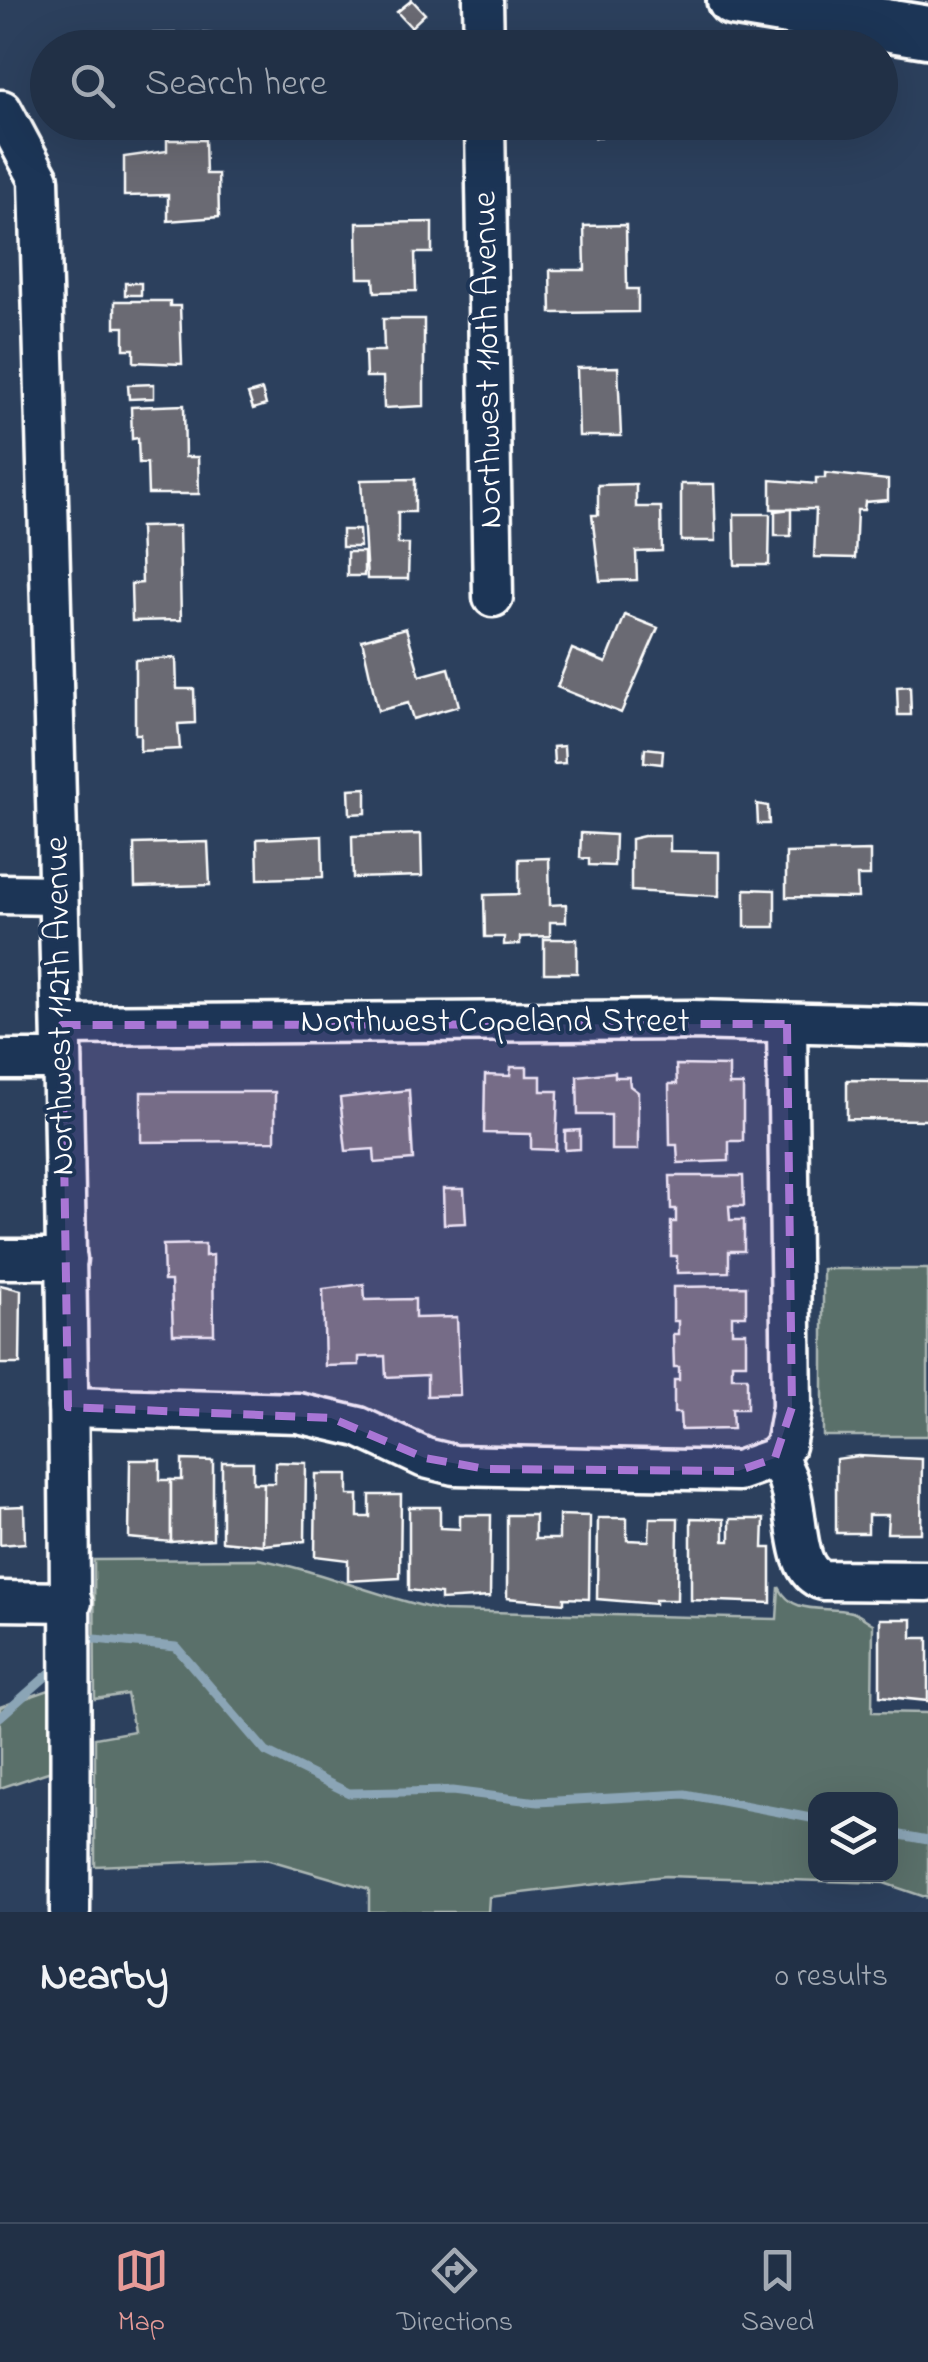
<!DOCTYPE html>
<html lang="en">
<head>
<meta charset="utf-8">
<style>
	body { margin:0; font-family:"Indie Flower",sans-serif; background:#29384d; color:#f1f3f6 }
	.controls { position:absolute; right:30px; bottom:30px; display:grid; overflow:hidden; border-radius:20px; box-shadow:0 10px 40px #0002 }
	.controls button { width:90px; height:90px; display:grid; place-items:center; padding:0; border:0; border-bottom:2px solid #3e4b5f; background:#213046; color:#f1f3f6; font:50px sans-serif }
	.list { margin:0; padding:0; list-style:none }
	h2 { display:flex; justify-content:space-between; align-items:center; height:130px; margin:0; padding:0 40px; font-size:42px }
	h2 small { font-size:32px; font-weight:400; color:#a2a9b3 }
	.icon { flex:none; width:55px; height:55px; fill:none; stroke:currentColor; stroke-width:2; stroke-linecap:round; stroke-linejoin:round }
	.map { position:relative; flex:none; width:928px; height:1912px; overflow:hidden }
	.search { position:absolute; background:#213046; box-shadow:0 10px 40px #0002; left:30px; right:30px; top:30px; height:110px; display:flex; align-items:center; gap:25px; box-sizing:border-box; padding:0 35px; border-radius:55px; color:#a2a9b3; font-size:38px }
	.sheet { height:310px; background:#213046 }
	nav { display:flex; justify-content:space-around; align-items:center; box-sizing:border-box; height:140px; border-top:2px solid #3e4b5f; background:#213046; font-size:28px; color:#a2a9b3 }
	nav a { display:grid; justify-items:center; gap:5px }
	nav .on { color:#e69b98 }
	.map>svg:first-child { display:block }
</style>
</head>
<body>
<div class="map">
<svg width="928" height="1912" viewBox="0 0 928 1912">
	<rect width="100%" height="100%" fill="#2c405d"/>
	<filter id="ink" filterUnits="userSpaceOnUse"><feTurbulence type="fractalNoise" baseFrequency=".01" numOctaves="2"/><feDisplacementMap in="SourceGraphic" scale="20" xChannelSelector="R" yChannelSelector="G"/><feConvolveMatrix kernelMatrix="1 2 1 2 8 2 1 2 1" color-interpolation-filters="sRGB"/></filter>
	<g filter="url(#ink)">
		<g fill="#5a6f6a" stroke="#acb7b4" stroke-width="2.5" fill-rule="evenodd">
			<rect x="823" y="1269" width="105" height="167"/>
			<path d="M258,1559c64,12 122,39 186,52l333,8 2,-32c14,30 47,18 73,25 7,2 15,9 21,12l-1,88 56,1v185l-44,-15 -219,-7 -176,21 -1,15h-119v-23l-103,-30 -171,7v-128l39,-7 -7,-37 -32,5 -1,-139zM816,1800h74v74h-74z"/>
			<polygon points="52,1689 51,1771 0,1788 0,1707"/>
		</g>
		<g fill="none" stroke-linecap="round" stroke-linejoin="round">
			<g stroke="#8ba5b6" stroke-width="9">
				<polyline points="85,1638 176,1647 266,1752 349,1793 452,1791 538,1802 685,1794 816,1819"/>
				<polyline points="0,1717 51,1672"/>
				<polyline points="890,1833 928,1840"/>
			</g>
		</g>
		<g fill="#6a6b73" stroke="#fff" stroke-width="2.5">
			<polygon points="412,0 425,14 411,27 397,12"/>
			<polygon points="199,33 234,36 233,48 121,48 121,34"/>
			<polygon points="593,122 685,122 686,132 659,137 657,128 595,138"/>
			<polygon points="167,140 205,140 206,174 218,174 219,217 168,221 168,195 124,196 124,157 167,151"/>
			<polygon points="432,222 432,253 415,253 416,291 375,292 374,278 358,278 357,223"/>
			<polygon points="626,225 627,289 638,289 638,312 551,313 550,270 585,270 584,226"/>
			<rect x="125" y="283" width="16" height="12"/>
			<polygon points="115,301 170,301 170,306 180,306 182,364 134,362 134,349 124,349 124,327 115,327"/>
			<polygon points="383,319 424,319 424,406 384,408 383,377 366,377 365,351 384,351"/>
			<polygon points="618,367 621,436 579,436 577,368"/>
			<polygon points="154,384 154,398 129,399 128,385"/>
			<polygon points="262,390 266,405 253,409 248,394"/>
			<polygon points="184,405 185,457 198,457 199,494 148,494 147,463 139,463 138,438 132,439 131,407"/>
			<polygon points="825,473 888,480 888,500 865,502 864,510 857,510 855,558 814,557 816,509 771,509 771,480 816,484 816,478 825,478"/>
			<polygon points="415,479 415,512 398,512 398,544 409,544 408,579 367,579 361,480"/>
			<polygon points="636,484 636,507 661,507 662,551 636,552 637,580 600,581 592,515 598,515 598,485"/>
			<polygon points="681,484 714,484 716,541 681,541"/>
			<polygon points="791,509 791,536 775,536 775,511"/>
			<polygon points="734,514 770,514 769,565 735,565"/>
			<polygon points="179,526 181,620 132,621 131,584 142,583 140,527"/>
			<polygon points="342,530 359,530 360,547 342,547"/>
			<rect x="347" y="552" width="17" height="24"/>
			<polygon points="625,615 658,628 621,713 557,687 572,649 606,663"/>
			<polygon points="406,628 420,676 449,668 459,706 413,719 408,703 378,711 362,640"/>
			<polygon points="176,658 177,689 194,689 195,723 178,724 180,749 140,751 140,734 135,734 135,660"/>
			<polygon points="910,686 911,715 898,715 897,687"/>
			<polygon points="564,746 565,763 554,764 553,747"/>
			<polygon points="645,748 663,750 662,764 644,762"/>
			<polygon points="366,788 366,813 350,814 349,789"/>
			<polygon points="757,804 768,806 769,824 758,824"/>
			<polygon points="581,833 615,835 614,866 589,865 589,859 580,858"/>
			<polygon points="421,834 422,876 353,878 352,836"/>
			<polygon points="322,836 323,877 258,879 257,839"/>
			<polygon points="644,836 670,836 670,851 719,852 719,896 631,891 631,839"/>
			<polygon points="208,842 210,885 135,887 134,844"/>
			<polygon points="870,851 870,876 857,876 858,898 786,897 786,853"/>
			<polygon points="549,858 550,905 566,904 566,922 550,922 550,936 520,937 520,944 504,945 504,937 485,937 484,895 519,894 519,859"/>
			<polygon points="745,889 775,890 775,927 745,927"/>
			<rect x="544" y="939" width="33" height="34"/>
			<polygon points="676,1065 729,1066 729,1085 743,1085 743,1141 729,1141 729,1161 678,1163 677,1145 670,1145 669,1084 677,1084"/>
			<polygon points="511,1067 527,1067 527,1076 541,1076 541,1091 558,1091 556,1150 531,1149 531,1134 484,1133 485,1075 510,1076"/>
			<polygon points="615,1072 615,1077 629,1077 630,1086 638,1092 638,1150 611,1150 611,1115 578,1115 577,1076"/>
			<polygon points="847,1080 928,1081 928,1120 847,1119"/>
			<polygon points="409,1090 413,1160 375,1163 374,1149 346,1151 340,1098"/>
			<polygon points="141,1092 275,1092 275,1141 141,1142"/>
			<polygon points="580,1130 580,1149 565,1150 565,1131"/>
			<polygon points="670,1176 743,1176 744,1206 729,1206 730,1220 744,1220 744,1251 729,1251 729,1272 677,1273 677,1256 671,1256 671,1222 676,1222 676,1209 671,1209"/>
			<polygon points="443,1189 464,1189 466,1223 444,1224"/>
			<polygon points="205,1244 205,1256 213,1255 214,1334 173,1334 171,1281 164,1281 163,1245"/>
			<polygon points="364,1284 365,1300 415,1299 415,1318 457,1317 460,1395 427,1396 427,1375 386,1377 385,1356 359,1357 359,1365 325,1366 323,1289"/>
			<polygon points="0,1285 21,1290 20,1364 0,1364"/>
			<polygon points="746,1286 746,1316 732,1316 732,1332 746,1332 746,1363 732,1363 732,1377 747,1377 747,1409 732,1409 733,1429 681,1430 680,1413 674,1413 674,1380 679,1380 679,1367 674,1367 673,1334 678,1334 678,1321 673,1321 673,1287"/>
			<polygon points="858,1456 922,1459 921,1533 887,1533 888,1515 868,1515 868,1533 836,1533 836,1459"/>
			<polygon points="130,1460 160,1460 160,1480 171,1480 171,1542 129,1538"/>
			<polygon points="182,1460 213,1461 213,1539 171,1542 171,1480 182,1480"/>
			<polygon points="222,1462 253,1462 253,1483 264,1483 263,1545 222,1541"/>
			<polygon points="275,1462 306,1463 305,1541 263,1545 264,1483 275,1483"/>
			<polygon points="316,1474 348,1474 348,1495 358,1495 358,1517 370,1517 370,1495 401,1495 400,1578 348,1581 348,1560 315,1556"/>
			<polygon points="24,1506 25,1543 0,1545 0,1507"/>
			<polygon points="409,1507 440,1507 440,1528 460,1529 460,1515 491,1515 490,1597 441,1600 441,1594 409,1590"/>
			<polygon points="507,1515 535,1515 535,1539 559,1539 559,1515 590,1516 589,1599 564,1598 564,1603 507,1598"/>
			<polygon points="598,1518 627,1518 627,1540 649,1541 650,1518 678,1518 677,1600 655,1600 655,1604 597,1599"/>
			<polygon points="691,1518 724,1519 724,1541 730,1541 730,1519 764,1519 763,1548 771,1548 771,1603 691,1600"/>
			<polygon points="880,1619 912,1619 912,1638 928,1638 928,1701 880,1696"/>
		</g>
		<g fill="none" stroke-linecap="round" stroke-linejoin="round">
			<defs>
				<g id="minor">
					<polyline points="483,0 484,48"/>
					<path d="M2,110l37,69c16,577 35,1155 31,1733"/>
					<polyline points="485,122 493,597"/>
					<polyline points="0,894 58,895"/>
					<path d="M787,1024l5,383 -7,39 -10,12c31,32 10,111 48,122l105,1"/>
					<polyline points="62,1025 691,1020 928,1026"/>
					<polyline points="0,1060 62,1060"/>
					<polyline points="0,1259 67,1259"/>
					<polyline points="68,1407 298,1413 359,1427 425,1458 454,1465 738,1471 775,1458"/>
					<polyline points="0,1601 72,1602"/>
				</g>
				<polyline id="major" points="733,0 928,32"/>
			</defs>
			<use href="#minor" stroke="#fff" stroke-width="45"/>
			<use href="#major" stroke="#fff" stroke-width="58"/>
			<use href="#minor" stroke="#1d3557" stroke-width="38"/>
			<use href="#major" stroke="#1d3557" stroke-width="50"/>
		</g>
	</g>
	<path fill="#a976d5" fill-opacity="0.2" stroke="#a976d5" stroke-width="8" stroke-dasharray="20 12" stroke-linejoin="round" d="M787,1024l5,383 -17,51 -37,13 -252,-2 -61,-11 -94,-40 -263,-11 -6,-382z"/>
	<g text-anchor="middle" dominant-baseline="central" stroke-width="8" stroke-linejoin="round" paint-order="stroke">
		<g font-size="35" fill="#fff" stroke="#1d3557">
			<text transform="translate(489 360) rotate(-91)">Northwest 110th Avenue</text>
			<text transform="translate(61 1006) rotate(-91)">Northwest 112th Avenue</text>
			<text x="495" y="1022">Northwest Copeland Street</text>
		</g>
	</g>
</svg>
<div class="controls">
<button><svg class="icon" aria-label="layers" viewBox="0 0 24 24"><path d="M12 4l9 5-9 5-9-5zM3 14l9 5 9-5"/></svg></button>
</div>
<div class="search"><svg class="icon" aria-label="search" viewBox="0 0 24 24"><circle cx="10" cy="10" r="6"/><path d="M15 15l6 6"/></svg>Search here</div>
</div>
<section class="sheet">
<h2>Nearby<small>0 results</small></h2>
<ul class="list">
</ul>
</section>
<nav>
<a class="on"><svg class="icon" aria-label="map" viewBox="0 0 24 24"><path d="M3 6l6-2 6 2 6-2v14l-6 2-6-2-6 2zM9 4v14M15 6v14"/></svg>Map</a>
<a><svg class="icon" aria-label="directions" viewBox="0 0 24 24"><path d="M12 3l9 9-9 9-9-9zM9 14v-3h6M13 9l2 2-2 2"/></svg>Directions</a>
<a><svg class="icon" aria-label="saved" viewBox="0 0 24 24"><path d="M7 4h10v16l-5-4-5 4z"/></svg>Saved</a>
</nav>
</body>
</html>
